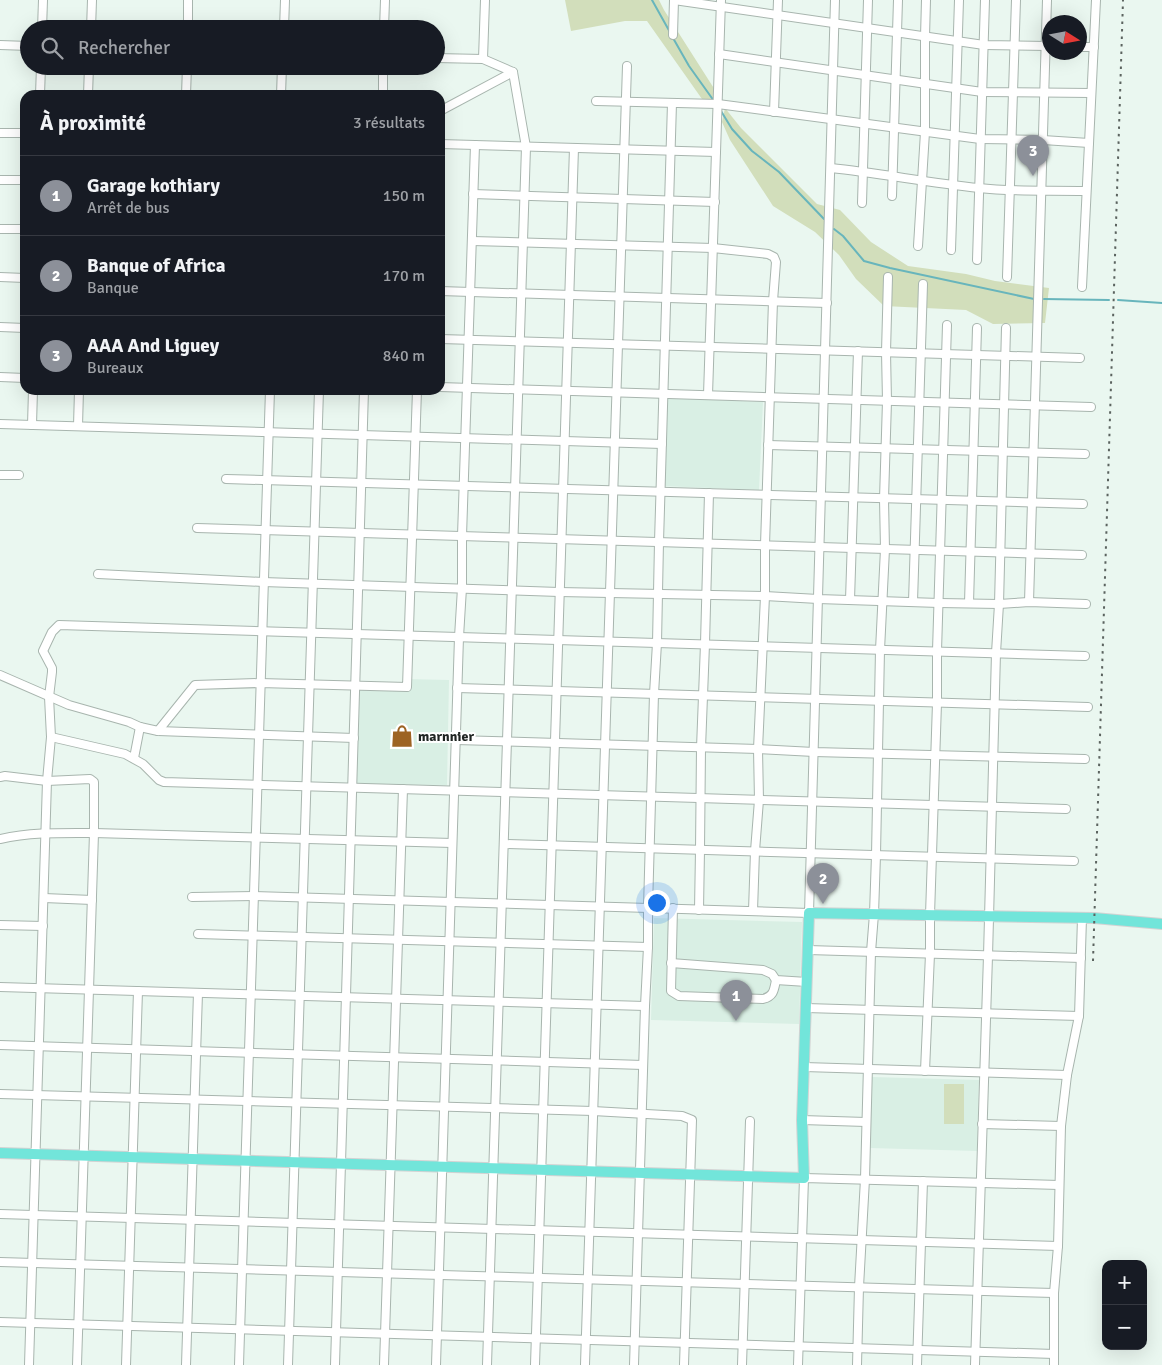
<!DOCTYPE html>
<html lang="fr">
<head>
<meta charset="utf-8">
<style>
	body { margin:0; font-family:Signika,sans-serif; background:#242831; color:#f1f3f6 }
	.controls { position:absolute; right:15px; bottom:15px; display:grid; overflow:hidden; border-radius:10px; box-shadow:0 5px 20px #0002 }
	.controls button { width:45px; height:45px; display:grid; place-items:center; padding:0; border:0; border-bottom:1px solid #363941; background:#171b24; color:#f1f3f6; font:25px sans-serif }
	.compass { position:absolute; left:1042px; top:15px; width:45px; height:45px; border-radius:50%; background:#171b24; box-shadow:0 5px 20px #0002; rotate:101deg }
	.you { position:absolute; left:656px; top:902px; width:18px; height:18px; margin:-12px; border:4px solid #fff; border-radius:50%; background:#1a73e8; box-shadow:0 0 0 8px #1a73e833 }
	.badge { display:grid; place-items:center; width:32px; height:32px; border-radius:50%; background:#8c9099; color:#fff; font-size:16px; font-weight:700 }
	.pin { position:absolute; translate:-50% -41px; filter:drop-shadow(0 1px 2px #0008) }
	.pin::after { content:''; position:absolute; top:26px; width:18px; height:15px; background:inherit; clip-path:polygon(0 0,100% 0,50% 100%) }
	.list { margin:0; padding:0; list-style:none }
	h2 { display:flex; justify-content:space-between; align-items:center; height:65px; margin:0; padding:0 20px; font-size:21px }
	h2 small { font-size:16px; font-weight:400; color:#9ea1a6 }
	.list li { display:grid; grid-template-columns:32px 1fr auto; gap:15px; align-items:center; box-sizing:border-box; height:80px; padding:0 20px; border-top:1px solid #363941 }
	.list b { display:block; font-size:19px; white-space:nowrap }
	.list p { margin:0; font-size:16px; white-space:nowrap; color:#9ea1a6 }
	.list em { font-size:16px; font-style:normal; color:#9ea1a6 }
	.icon { flex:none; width:28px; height:28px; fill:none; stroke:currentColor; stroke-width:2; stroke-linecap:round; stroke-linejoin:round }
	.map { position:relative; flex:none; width:1162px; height:1365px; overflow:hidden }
	.search { position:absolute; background:#171b24; box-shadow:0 5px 20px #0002; left:20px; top:20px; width:425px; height:55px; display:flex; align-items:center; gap:12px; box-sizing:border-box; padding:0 18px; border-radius:28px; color:#9ea1a6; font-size:19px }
	.panel { position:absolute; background:#171b24; box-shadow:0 5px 20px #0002; left:20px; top:90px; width:425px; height:305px; border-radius:15px }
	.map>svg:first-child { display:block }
</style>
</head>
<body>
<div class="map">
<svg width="1162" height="1365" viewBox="0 0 1162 1365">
	<rect width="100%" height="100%" fill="#eaf7f0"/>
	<g fill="#d9efe4">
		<polygon points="666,398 763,402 759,490 662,486"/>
		<polygon points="405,679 449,680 447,785 355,784 357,688 404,689"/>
		<polygon points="654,918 802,922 799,1024 651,1020"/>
		<polygon points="872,1077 979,1080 977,1151 870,1148"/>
	</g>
	<g fill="#d2debb">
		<polygon points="565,0 659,0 664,10 715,90 717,99 702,99 647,21 625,21 571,31"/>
		<polygon points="725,108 741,128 817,204 840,210 871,242 908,266 966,274 995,281 1049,288 1045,323 993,324 966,310 884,306 856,279 839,255 815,232 773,206 730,140 722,122"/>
		<rect x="944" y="1084" width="20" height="40"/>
	</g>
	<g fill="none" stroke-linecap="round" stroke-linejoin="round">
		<g stroke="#68b5bc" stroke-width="2">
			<polyline points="652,0 671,34"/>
			<polyline points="673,38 689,66 714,101"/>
			<polyline points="721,111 732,129 752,151 779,172 824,219"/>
			<polyline points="834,229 843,236 864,261 890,268 1034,299"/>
			<polyline points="1044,299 1109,300"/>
			<polyline points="1118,300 1162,303"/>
		</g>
		<defs>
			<g id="minor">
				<polyline points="674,0 984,45 1048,46"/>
				<polyline points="42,29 43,0"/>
				<polyline points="91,29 92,0"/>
				<polyline points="188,29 188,0"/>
				<polyline points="284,29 285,0"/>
				<polyline points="384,29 385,0"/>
				<polyline points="673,35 674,0"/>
				<polyline points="0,45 29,46"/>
				<polyline points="1080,47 1094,47"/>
				<polyline points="719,54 982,92 1091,93"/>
				<polyline points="436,58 483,59 513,72 526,147 487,1365"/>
				<polyline points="483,59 485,0"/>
				<polyline points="40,95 41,66"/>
				<polyline points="88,95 89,66"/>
				<polyline points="186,95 187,66"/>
				<polyline points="281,95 282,66"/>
				<polyline points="383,95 383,66"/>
				<polyline points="596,101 718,104 980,139 1043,140 1089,143"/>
				<polyline points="440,111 513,72"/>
				<polyline points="774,112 778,0"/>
				<polyline points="0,133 25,133"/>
				<polyline points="440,144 716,152"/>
				<path d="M831,168c49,5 98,15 148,20 36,4 72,2 107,3"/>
				<polyline points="0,180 25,180"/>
				<polyline points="473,194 715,202"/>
				<polyline points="892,196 898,0"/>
				<polyline points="862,203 868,0"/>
				<polyline points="0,229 25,229"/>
				<polyline points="472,241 713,248 768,254 774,257 776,262 773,301 765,545 765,596 758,749 759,800 755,851 753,911"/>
				<polyline points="918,246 925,132 925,37 926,0"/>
				<polyline points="951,250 959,0"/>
				<polyline points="977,260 985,0"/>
				<polyline points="0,277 25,278"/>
				<polyline points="1007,277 1016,0"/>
				<polyline points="1082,287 1096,0"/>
				<polyline points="440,291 827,303"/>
				<polyline points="0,327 25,328"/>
				<polyline points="440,339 1080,358"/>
				<polyline points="0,377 25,378"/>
				<polyline points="440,387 1091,407"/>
				<polyline points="708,395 721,0"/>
				<polyline points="0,424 662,444"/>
				<polyline points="32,425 33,390"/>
				<polyline points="78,426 79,390"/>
				<polyline points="768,445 1085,454"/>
				<polyline points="0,475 19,475"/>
				<polyline points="226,479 1083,504"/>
				<polyline points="197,528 1082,555"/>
				<polyline points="98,574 263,582 559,592 765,596 818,599 939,603 999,604 1029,602 1086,604"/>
				<polyline points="850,600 858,351"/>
				<polyline points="913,602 923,284"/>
				<polyline points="1029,602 1047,0"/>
				<polyline points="969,603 977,328"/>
				<polyline points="0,675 69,705 129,722 140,727 158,731 354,738"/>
				<polyline points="457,688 1088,707"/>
				<polyline points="158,731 195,685 260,683 407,687 417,390"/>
				<polyline points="51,737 125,754 143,764 159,780 164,782 1066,809"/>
				<polyline points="456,740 758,749 814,752 1085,759"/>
				<polyline points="134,758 140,727"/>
				<polyline points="0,777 5,776 47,781 90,779 94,782 94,833 77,1365"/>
				<path d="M0,839c31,-7 63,-6 94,-6l358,10"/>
				<polyline points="504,844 1074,861"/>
				<polyline points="192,897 254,896 809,913 835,0"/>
				<polyline points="44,898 92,900"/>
				<path d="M673,908l-2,83 8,5 84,3c11,-3 11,-9 13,-19"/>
				<polyline points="699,910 700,850 701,748 705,644 709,493"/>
				<polyline points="0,925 43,926"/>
				<polyline points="198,934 648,947"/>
				<polyline points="808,950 1081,958"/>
				<polyline points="671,963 763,970 772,974 776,980 807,982"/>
				<polyline points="0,987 645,1006"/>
				<polyline points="806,1008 1079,1016"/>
				<polyline points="0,1045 643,1065"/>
				<polyline points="804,1067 1067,1075"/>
				<polyline points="925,1071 930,954 930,915 937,703 937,651 947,325"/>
				<polyline points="0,1094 593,1111 682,1116 692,1120 684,1365"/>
				<polyline points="802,1120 866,1122"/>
				<polyline points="982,1124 1061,1126"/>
				<polyline points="0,1214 1058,1246"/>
				<polyline points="0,1262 1054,1293"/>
				<polyline points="0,1322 1054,1354"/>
				<polyline points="29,1365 47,781 51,737 49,697 52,672 52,668 43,651 52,632 59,625 1085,656"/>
				<polyline points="126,1365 138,991"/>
				<polyline points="186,1365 198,993"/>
				<polyline points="239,1365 270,390"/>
				<polyline points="288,1365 319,390"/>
				<polyline points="335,1365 364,390"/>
				<polyline points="384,1365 403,789"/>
				<polyline points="436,1365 459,637 462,588 462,536 475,145"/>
				<polyline points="535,1365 574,148"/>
				<polyline points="585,1365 627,66"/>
				<polyline points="634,1365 645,1006 648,947 648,908 654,694 657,643 659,542 672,103"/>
				<polyline points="742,1365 750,1121"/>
				<polyline points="798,1365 804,1178 1059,1185"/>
				<polyline points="857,1365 859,1287 865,1179 871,952 874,914 876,855 880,650 885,549 884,499 887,401 886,352 888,277"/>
				<polyline points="917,1365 923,1181"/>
				<polyline points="975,1365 988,956 996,653 999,604 1006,328"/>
				<polyline points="1054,1365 1054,1293 1058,1246 1061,1126 1067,1075 1079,1016 1082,918"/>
			</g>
			<polyline id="major" points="0,1153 804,1178 802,1120 809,913 1094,918 1162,924"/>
		</defs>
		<use href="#minor" stroke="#a8b5ae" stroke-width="10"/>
		<use href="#major" stroke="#d2d3d3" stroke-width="12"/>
		<use href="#minor" stroke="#fff" stroke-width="8"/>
		<use href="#major" stroke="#72e5da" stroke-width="10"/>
		<polyline stroke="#5b635f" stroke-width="2" stroke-dasharray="2.5 5" stroke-linecap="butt" points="1093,961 1123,0"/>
	</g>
	<defs>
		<symbol id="shop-bare" viewBox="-9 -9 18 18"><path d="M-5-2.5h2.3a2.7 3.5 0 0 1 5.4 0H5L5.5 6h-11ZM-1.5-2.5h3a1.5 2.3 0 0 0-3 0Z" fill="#9d6323" stroke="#fff" stroke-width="2.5" paint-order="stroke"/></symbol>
	</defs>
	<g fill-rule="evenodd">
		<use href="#shop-bare" x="386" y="720" width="32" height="32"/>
	</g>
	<g text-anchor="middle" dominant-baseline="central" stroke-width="4" stroke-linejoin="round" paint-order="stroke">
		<g font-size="14" font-weight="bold" fill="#1f2422" stroke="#fff" text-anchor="start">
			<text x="418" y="736">marnnier</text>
		</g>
	</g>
</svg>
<div class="controls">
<button>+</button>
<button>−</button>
</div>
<svg class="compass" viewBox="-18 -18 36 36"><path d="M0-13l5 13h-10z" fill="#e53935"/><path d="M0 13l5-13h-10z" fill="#9ea1a6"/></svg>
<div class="you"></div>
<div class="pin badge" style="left:736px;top:1021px">1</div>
<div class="pin badge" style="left:823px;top:904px">2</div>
<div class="pin badge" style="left:1033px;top:176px">3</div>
<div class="search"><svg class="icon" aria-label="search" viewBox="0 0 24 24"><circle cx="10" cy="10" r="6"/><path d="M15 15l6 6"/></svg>Rechercher</div>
<section class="panel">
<h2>À proximité<small>3 résultats</small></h2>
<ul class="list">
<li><span class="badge">1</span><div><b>Garage kothiary</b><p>Arrêt de bus</p></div><em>150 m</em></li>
<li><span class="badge">2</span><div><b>Banque of Africa</b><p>Banque</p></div><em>170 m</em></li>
<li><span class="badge">3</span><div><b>AAA And Liguey</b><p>Bureaux</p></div><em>840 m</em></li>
</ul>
</section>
</div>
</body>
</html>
